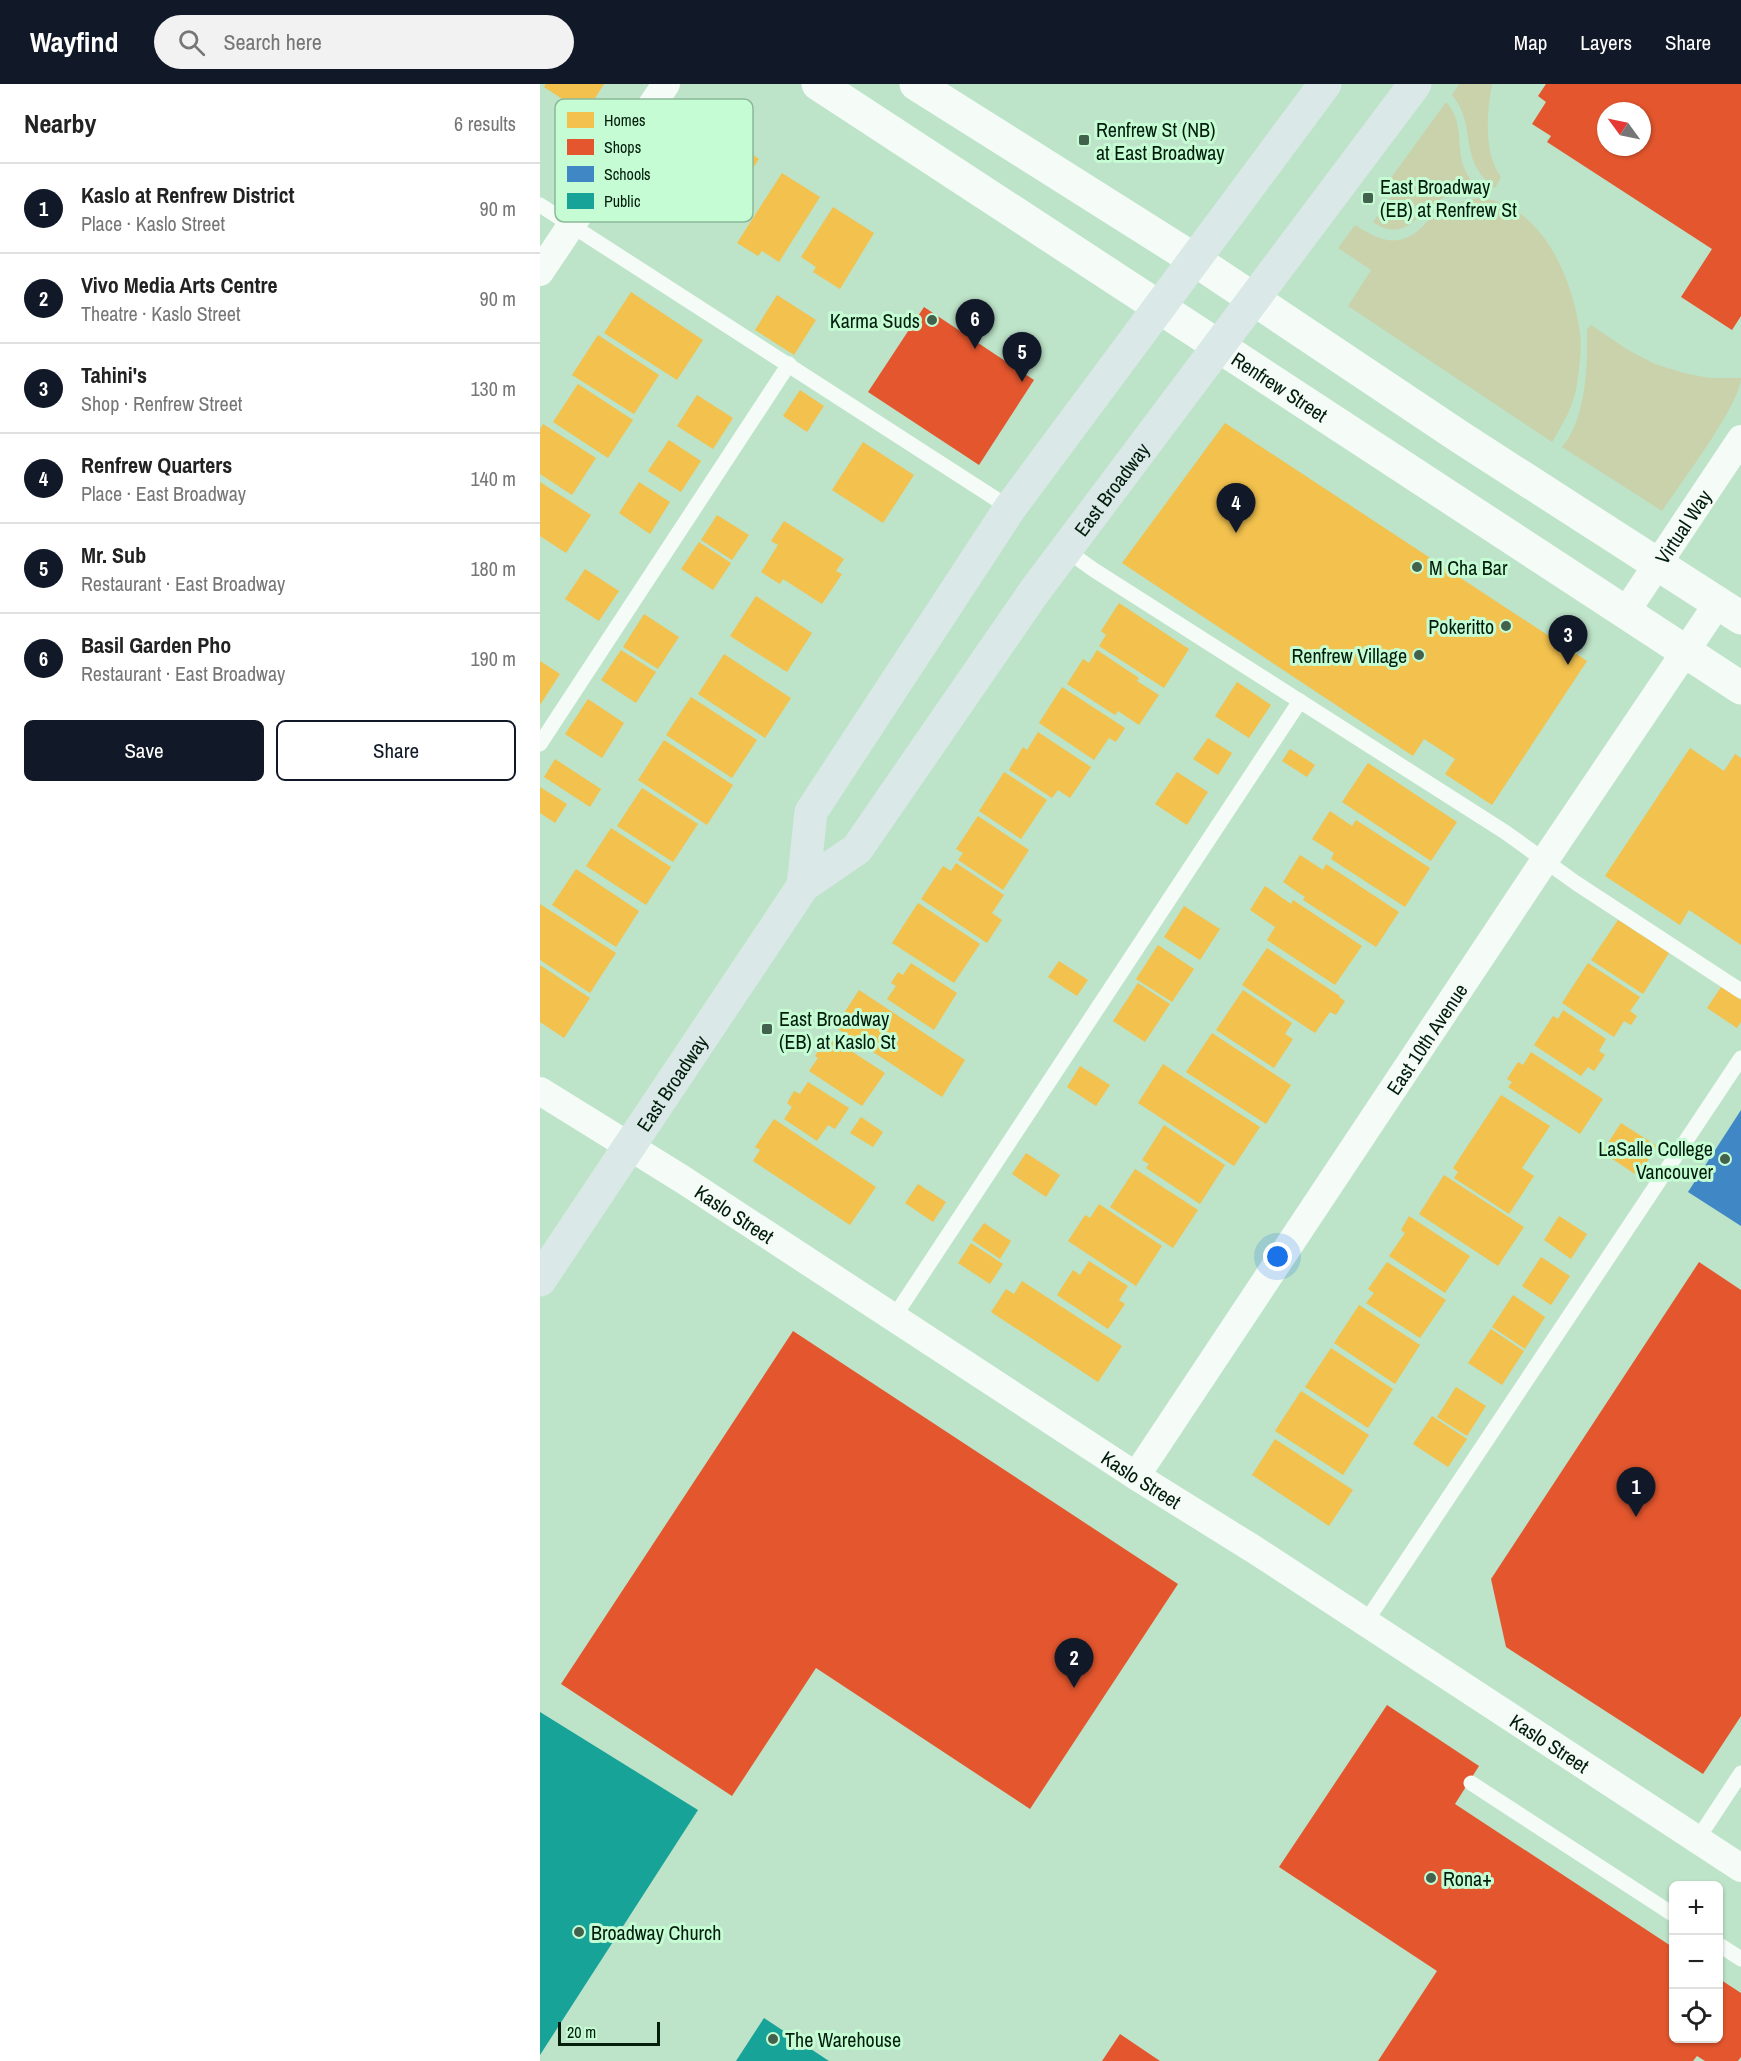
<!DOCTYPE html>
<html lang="en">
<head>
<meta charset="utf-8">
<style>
	body { margin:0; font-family:"Archivo Narrow",sans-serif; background:#f2f2f2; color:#222 }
	.controls { position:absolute; right:18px; bottom:18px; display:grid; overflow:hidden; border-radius:9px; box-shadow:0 2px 4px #0004 }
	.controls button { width:54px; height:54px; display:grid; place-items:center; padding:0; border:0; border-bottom:2px solid #e0e0e0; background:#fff; color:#222; font:30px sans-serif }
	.compass { position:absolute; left:1057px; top:18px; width:54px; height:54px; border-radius:50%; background:#fff; box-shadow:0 2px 4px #0004; rotate:303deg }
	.scale { position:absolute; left:18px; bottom:15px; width:102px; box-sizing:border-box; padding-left:6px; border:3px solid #021d0c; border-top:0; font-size:16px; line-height:21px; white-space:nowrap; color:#021d0c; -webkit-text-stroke:4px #c6fcd4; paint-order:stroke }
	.you { position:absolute; left:738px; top:1173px; width:21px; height:21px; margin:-15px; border:4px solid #fff; border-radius:50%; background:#1a73e8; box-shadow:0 0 0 9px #1a73e833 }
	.badge { display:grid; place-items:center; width:39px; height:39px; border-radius:50%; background:#111827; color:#fff; font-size:20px; font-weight:700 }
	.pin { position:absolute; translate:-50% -50px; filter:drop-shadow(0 2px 3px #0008) }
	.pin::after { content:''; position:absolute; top:32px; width:21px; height:18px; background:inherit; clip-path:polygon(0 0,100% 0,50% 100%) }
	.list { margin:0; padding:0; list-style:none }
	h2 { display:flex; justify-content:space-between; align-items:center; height:78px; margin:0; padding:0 24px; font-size:26px }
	h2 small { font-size:20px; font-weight:400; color:#767676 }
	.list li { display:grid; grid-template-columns:39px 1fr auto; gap:18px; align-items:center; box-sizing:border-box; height:90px; padding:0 24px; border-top:2px solid #e0e0e0 }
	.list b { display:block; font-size:22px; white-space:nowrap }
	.list p { margin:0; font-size:20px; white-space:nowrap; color:#767676 }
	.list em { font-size:20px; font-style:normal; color:#767676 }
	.actions { display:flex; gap:12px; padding:18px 24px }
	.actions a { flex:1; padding:14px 0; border:2px solid #111827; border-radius:9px; text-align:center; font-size:21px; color:#111827 }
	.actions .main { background:#111827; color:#fff }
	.icon { flex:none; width:33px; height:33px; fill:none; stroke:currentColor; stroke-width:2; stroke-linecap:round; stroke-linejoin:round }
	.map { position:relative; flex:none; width:1201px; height:1977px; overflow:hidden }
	header { display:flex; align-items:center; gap:36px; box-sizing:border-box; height:84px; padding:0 30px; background:#111827; color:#fff }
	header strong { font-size:28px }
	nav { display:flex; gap:33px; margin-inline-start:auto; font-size:21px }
	.search { width:420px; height:54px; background:#f2f2f2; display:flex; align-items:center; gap:15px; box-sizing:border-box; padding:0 21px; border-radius:33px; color:#767676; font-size:22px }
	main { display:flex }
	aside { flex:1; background:#fff }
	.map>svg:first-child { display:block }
</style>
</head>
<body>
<header>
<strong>Wayfind</strong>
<div class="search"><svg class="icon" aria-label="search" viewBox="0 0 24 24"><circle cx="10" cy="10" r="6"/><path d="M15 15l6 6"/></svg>Search here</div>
<nav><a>Map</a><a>Layers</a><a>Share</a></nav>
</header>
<main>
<aside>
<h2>Nearby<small>6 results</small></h2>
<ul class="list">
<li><span class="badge">1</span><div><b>Kaslo at Renfrew District</b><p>Place · Kaslo Street</p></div><em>90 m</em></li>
<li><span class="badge">2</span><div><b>Vivo Media Arts Centre</b><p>Theatre · Kaslo Street</p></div><em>90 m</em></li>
<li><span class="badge">3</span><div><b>Tahini's</b><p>Shop · Renfrew Street</p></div><em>130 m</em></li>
<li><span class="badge">4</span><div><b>Renfrew Quarters</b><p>Place · East Broadway</p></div><em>140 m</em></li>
<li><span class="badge">5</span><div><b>Mr. Sub</b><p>Restaurant · East Broadway</p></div><em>180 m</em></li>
<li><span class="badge">6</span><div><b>Basil Garden Pho</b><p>Restaurant · East Broadway</p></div><em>190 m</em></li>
</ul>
<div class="actions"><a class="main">Save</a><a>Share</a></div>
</aside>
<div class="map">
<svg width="1201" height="1977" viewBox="0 0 1201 1977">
	<rect width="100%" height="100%" fill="#bde3c8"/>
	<g fill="#cad2ac">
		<path d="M919,0h33c-5,29 -9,67 9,93l-6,11c-39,-30 -16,-60 -43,-93z"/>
		<path d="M906,18c15,16 12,34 15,54 1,10 6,18 11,26 -2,12 -21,12 -31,17 -14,8 -26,26 -42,30 -11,2 -18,-2 -26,-7l19,-26 -9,-7z"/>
		<path d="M939,114c63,6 94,80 101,136 2,15 -1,35 -3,50 -3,21 -14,40 -25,58l-204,-136 23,-36 -33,-22 17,-23c22,14 41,24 64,5 6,-6 13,-14 20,-19 12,-7 27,-11 40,-13z"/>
		<path d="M1051,241l37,25 27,14 29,9 25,5h32c0,25 -62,108 -79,133l-100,-64c24,-28 26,-82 25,-118z"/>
	</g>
	<g fill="#f2c14e">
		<polygon points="6,0 64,0 45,30 4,3"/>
		<polygon points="174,45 219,75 183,128 138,97"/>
		<polygon points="242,89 280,113 239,178 222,167 218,172 197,159"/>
		<polygon points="293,123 334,149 300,205 273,188 276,183 261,173"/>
		<polygon points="91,208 163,256 137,296 64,249"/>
		<polygon points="237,211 276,236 254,271 215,246"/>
		<polygon points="58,251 119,291 94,330 32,291"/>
		<polygon points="38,300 93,336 68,374 13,338"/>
		<polygon points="260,306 284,322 267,348 243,332"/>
		<polygon points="157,311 193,334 173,365 137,342"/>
		<polygon points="685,339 1047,577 952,721 905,690 915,675 884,655 873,672 582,479"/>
		<polygon points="3,340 56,374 32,411 0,390 0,345"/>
		<polygon points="129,356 161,377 141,408 108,387"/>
		<polygon points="323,358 374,391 343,439 292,406"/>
		<polygon points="0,398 51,431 26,469 0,452"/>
		<polygon points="99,398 130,418 110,450 79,429"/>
		<polygon points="177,431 209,451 192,476 161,456"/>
		<polygon points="244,437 304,475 296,487 302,490 282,520 243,495 240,500 221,488 238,461 231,457"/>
		<polygon points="159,458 191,479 173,506 141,485"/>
		<polygon points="45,485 79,507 59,537 25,515"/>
		<polygon points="216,512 272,549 247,588 190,552"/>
		<polygon points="579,519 649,565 624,604 559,562 566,551 561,547"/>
		<polygon points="104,530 139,553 118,585 83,563"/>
		<polygon points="81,566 116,588 96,619 61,596"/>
		<polygon points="557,566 599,594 597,597 619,611 599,641 578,627 575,631 527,600 543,575 549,579"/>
		<polygon points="184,570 251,614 225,654 158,610"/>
		<polygon points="0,577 20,590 0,621"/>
		<polygon points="697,598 731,621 709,654 675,632"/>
		<polygon points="522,603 585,644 576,658 569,654 554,676 499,639"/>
		<polygon points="151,613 217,656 192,694 126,651"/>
		<polygon points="48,615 84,639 62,674 25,650"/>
		<polygon points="498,648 551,683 530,714 518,706 512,714 469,686 483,663 487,666"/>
		<polygon points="668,654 692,669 678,691 653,675"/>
		<polygon points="124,656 193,701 167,741 98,696"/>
		<polygon points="1150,664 1184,687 1195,670 1201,674 1201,861 1149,826 1140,841 1065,792"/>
		<polygon points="750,665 775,681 767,693 742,677"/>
		<polygon points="15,675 61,705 50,723 4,693"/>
		<polygon points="828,679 917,738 891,777 802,718"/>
		<polygon points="464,688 507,716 481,755 439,727"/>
		<polygon points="637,688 668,708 647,741 615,720"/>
		<polygon points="0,703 27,720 15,739 0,729"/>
		<polygon points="102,704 158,740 133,778 77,742"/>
		<polygon points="790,727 812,742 816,736 890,784 865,823 791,775 794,769 772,755"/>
		<polygon points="438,732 489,766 463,806 418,776 423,769 416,765"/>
		<polygon points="71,744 131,783 106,821 46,782"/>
		<polygon points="760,771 783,786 786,780 859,828 836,863 763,816 765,813 743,798"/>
		<polygon points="416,779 464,811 452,829 462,836 447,859 381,815 403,782 411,787"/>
		<polygon points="36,785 99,827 76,863 12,821"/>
		<polygon points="725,802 751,820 753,816 822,862 795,901 727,856 735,843 710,826"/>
		<polygon points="378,819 440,860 414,899 352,859"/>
		<polygon points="0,820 76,869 50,909 0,876"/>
		<polygon points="644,822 680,845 660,876 624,853"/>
		<polygon points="1078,836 1129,869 1103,910 1051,876"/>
		<polygon points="618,861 654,885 632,918 596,895"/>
		<polygon points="727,864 800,912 799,913 805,917 796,931 790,928 775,949 702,901"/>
		<polygon points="519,877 548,896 537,912 508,893"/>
		<polygon points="371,879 417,909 394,946 347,915 356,902 351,899 358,888 363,891"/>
		<polygon points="1048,879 1100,913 1090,927 1097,932 1091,941 1084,937 1074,953 1022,919"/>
		<polygon points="0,881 50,914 24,954 0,938"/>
		<polygon points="598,899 630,920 605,958 573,937"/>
		<polygon points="1181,903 1201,916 1201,938 1197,944 1167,924"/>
		<polygon points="319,906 425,976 402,1013 295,943"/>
		<polygon points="703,906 752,939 745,950 753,955 734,984 676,946"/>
		<polygon points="1023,926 1066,955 1059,967 1065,971 1054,987 1048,983 1041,992 994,961 1013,932 1018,935"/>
		<polygon points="672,949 751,1001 726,1040 646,988"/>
		<polygon points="291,954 345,989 322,1022 269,987 278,974 275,972 280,964 283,966"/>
		<polygon points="991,968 1063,1015 1040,1050 968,1003 972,998 967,995 978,978 983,981"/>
		<polygon points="623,980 720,1043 694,1082 598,1019"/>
		<polygon points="540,982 570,1001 556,1022 527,1003"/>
		<polygon points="268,998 309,1024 295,1045 288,1041 277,1057 244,1035 252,1023 247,1019 254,1007 260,1010"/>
		<polygon points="961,1011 1010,1042 982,1084 994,1092 969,1130 914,1094 918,1088 913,1084"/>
		<polygon points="321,1033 343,1048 333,1063 310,1049"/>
		<polygon points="234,1035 336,1103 310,1141 213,1077 220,1066 215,1063"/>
		<polygon points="1081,1039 1117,1062 1098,1092 1062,1068"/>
		<polygon points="624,1041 685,1081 660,1120 606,1084 609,1080 602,1076"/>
		<polygon points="486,1069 520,1091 506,1113 472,1090"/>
		<polygon points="595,1085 658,1126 633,1164 570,1123"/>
		<polygon points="904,1091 984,1143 958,1182 879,1130"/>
		<polygon points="378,1100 406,1118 393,1138 365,1119"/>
		<polygon points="559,1120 622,1162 596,1202 528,1157 545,1131 550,1134"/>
		<polygon points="869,1132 930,1172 905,1209 849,1172 865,1149 861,1146"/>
		<polygon points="1019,1132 1047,1150 1031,1175 1004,1156"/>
		<polygon points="444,1139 471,1157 460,1175 432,1156"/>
		<polygon points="431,1159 463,1180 450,1200 418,1179"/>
		<polygon points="1001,1173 1030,1192 1011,1221 982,1202"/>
		<polygon points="549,1177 588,1202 579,1216 585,1220 568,1245 517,1211 533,1186 540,1191"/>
		<polygon points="847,1178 906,1216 880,1254 826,1219 834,1209 828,1205"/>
		<polygon points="482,1197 582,1262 558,1298 451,1228 466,1205 474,1210"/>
		<polygon points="973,1211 1005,1233 985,1265 952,1243"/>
		<polygon points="819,1221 880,1261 855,1300 794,1259"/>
		<polygon points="951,1245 984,1267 962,1301 928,1279"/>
		<polygon points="791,1264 853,1305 828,1344 765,1303"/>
		<polygon points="916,1303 946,1322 927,1352 897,1333"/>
		<polygon points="761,1307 829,1351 803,1391 735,1347"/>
		<polygon points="892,1332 927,1355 908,1383 873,1360"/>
		<polygon points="735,1355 813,1406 789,1442 712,1391"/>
	</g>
	<g fill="#e4572e" fill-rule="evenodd">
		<path d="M1006,0h195v232l-9,14 -51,-33 31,-48 -165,-107 4,-6 -19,-12 14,-22 -8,-6zM1066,27h36v36h-36z"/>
		<polygon points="384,223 494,296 439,381 328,308"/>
		<polygon points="1159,1178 1201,1206 1201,1632 1163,1690 966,1563 951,1495"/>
		<polygon points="253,1247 638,1500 490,1725 276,1584 192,1712 21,1600"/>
		<polygon points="847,1621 939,1682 915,1720 1134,1864 1134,1954 1178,1954 1178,1894 1201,1909 1201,1973 1198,1977 1165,1977 1157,1972 1153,1977 838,1977 897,1887 739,1783"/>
		<polygon points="580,1950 620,1977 562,1977"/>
	</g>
	<polygon fill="#3f88c5" points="1201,1026 1201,1142 1148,1108"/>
	<g fill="#17a398">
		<polygon points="0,1628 158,1726 0,1971"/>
		<polygon points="224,1934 289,1977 196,1977"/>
	</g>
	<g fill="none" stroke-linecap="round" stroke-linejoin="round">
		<g stroke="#f5fbf7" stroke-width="15">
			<polyline points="0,121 470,424"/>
			<polyline points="526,466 554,486 965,748 1036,799 1201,907"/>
			<polyline points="0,660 249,280"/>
			<polyline points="354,1233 760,617"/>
			<polyline points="825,1539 1201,974"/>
			<polyline points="931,1699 1134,1831"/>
			<polyline points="1157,1756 1201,1689"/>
			<polyline points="1178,1860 1201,1875"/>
		</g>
		<g stroke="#f5fbf7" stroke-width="28">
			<polyline points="0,188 126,0"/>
			<path id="s1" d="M1085,529l116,-174"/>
			<path id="s2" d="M0,1007l142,88 454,297 119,74 486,318"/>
			<path id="s3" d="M596,1392l409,-616 173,-257"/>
		</g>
		<g stroke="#f5fbf7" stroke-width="33">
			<path id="s4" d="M278,0l923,604"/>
			<polyline points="376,0 655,176 920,353 1201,534"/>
		</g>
		<g stroke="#dae9e7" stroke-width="33">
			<polyline points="263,802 271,728 470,424 785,0"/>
			<path id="s5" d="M0,1196l263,-394 54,-37 177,-257 381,-508"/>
		</g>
	</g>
	<g fill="#43624e" stroke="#c6fcd4" stroke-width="2">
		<rect x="538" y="50" width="12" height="12" rx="3"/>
		<rect x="822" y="108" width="12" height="12" rx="3"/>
		<circle cx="392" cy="236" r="6"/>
		<circle cx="877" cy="483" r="6"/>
		<circle cx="966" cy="542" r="6"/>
		<circle cx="879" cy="571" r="6"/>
		<rect x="221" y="939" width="12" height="12" rx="3"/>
		<circle cx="1185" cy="1075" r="6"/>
		<circle cx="891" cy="1794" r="6"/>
		<circle cx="39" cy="1848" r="6"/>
		<circle cx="233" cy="1955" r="6"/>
	</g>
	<g text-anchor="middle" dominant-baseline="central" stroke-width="6" stroke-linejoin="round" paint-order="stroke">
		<g font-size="20" fill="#021d0c" stroke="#c6fcd4" text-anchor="start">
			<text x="556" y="45">Renfrew St (NB)<tspan x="556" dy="23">at East Broadway</tspan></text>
			<text x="840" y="102">East Broadway<tspan x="840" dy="23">(EB) at Renfrew St</tspan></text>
			<text x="380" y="236" text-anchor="end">Karma Suds</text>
			<text x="889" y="483">M Cha Bar</text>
			<text x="954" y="542" text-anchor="end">Pokeritto</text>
			<text x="867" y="571" text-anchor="end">Renfrew Village</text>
			<text x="239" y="934">East Broadway<tspan x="239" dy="23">(EB) at Kaslo St</tspan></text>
			<text x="1173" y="1064" text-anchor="end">LaSalle College<tspan x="1173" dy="23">Vancouver</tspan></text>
			<text x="903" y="1794">Rona+</text>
			<text x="51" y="1848">Broadway Church</text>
			<text x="245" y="1955">The Warehouse</text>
		</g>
		<g font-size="20" fill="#021d0c" stroke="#c6fcd4">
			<text stroke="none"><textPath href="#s4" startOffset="552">Renfrew Street</textPath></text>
			<text stroke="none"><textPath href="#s5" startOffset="980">East Broadway</textPath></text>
			<text stroke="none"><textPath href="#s1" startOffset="104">Virtual Way</textPath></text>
			<text stroke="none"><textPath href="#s3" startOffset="525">East 10th Avenue</textPath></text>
			<text stroke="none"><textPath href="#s5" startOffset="237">East Broadway</textPath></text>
			<text stroke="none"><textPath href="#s2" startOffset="230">Kaslo Street</textPath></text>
			<text stroke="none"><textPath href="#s2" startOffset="716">Kaslo Street</textPath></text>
			<text stroke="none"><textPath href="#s2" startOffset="1202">Kaslo Street</textPath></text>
		</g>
	</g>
	<rect x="15" y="15" width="198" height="123" rx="9" fill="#c6fcd4" stroke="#8bb998" stroke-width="1.5"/>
	<rect x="27" y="28" width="27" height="16" fill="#f2c14e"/>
	<rect x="27" y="55" width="27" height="16" fill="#e4572e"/>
	<rect x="27" y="82" width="27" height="16" fill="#3f88c5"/>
	<rect x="27" y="109" width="27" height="16" fill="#17a398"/>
	<g font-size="16" fill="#021d0c">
		<text x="64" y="42">Homes</text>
		<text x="64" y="69">Shops</text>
		<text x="64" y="96">Schools</text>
		<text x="64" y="123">Public</text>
	</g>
</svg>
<div class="controls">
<button>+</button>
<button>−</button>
<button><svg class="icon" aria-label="locate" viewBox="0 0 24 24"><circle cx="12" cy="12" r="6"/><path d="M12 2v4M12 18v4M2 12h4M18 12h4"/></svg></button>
</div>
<svg class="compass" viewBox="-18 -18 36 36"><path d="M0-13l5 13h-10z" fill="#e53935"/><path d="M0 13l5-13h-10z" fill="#767676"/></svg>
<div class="scale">20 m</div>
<div class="you"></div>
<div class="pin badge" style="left:1096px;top:1433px">1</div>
<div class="pin badge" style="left:534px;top:1604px">2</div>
<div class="pin badge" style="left:1028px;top:581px">3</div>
<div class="pin badge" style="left:696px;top:449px">4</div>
<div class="pin badge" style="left:482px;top:298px">5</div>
<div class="pin badge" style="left:435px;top:265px">6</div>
</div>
</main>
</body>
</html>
